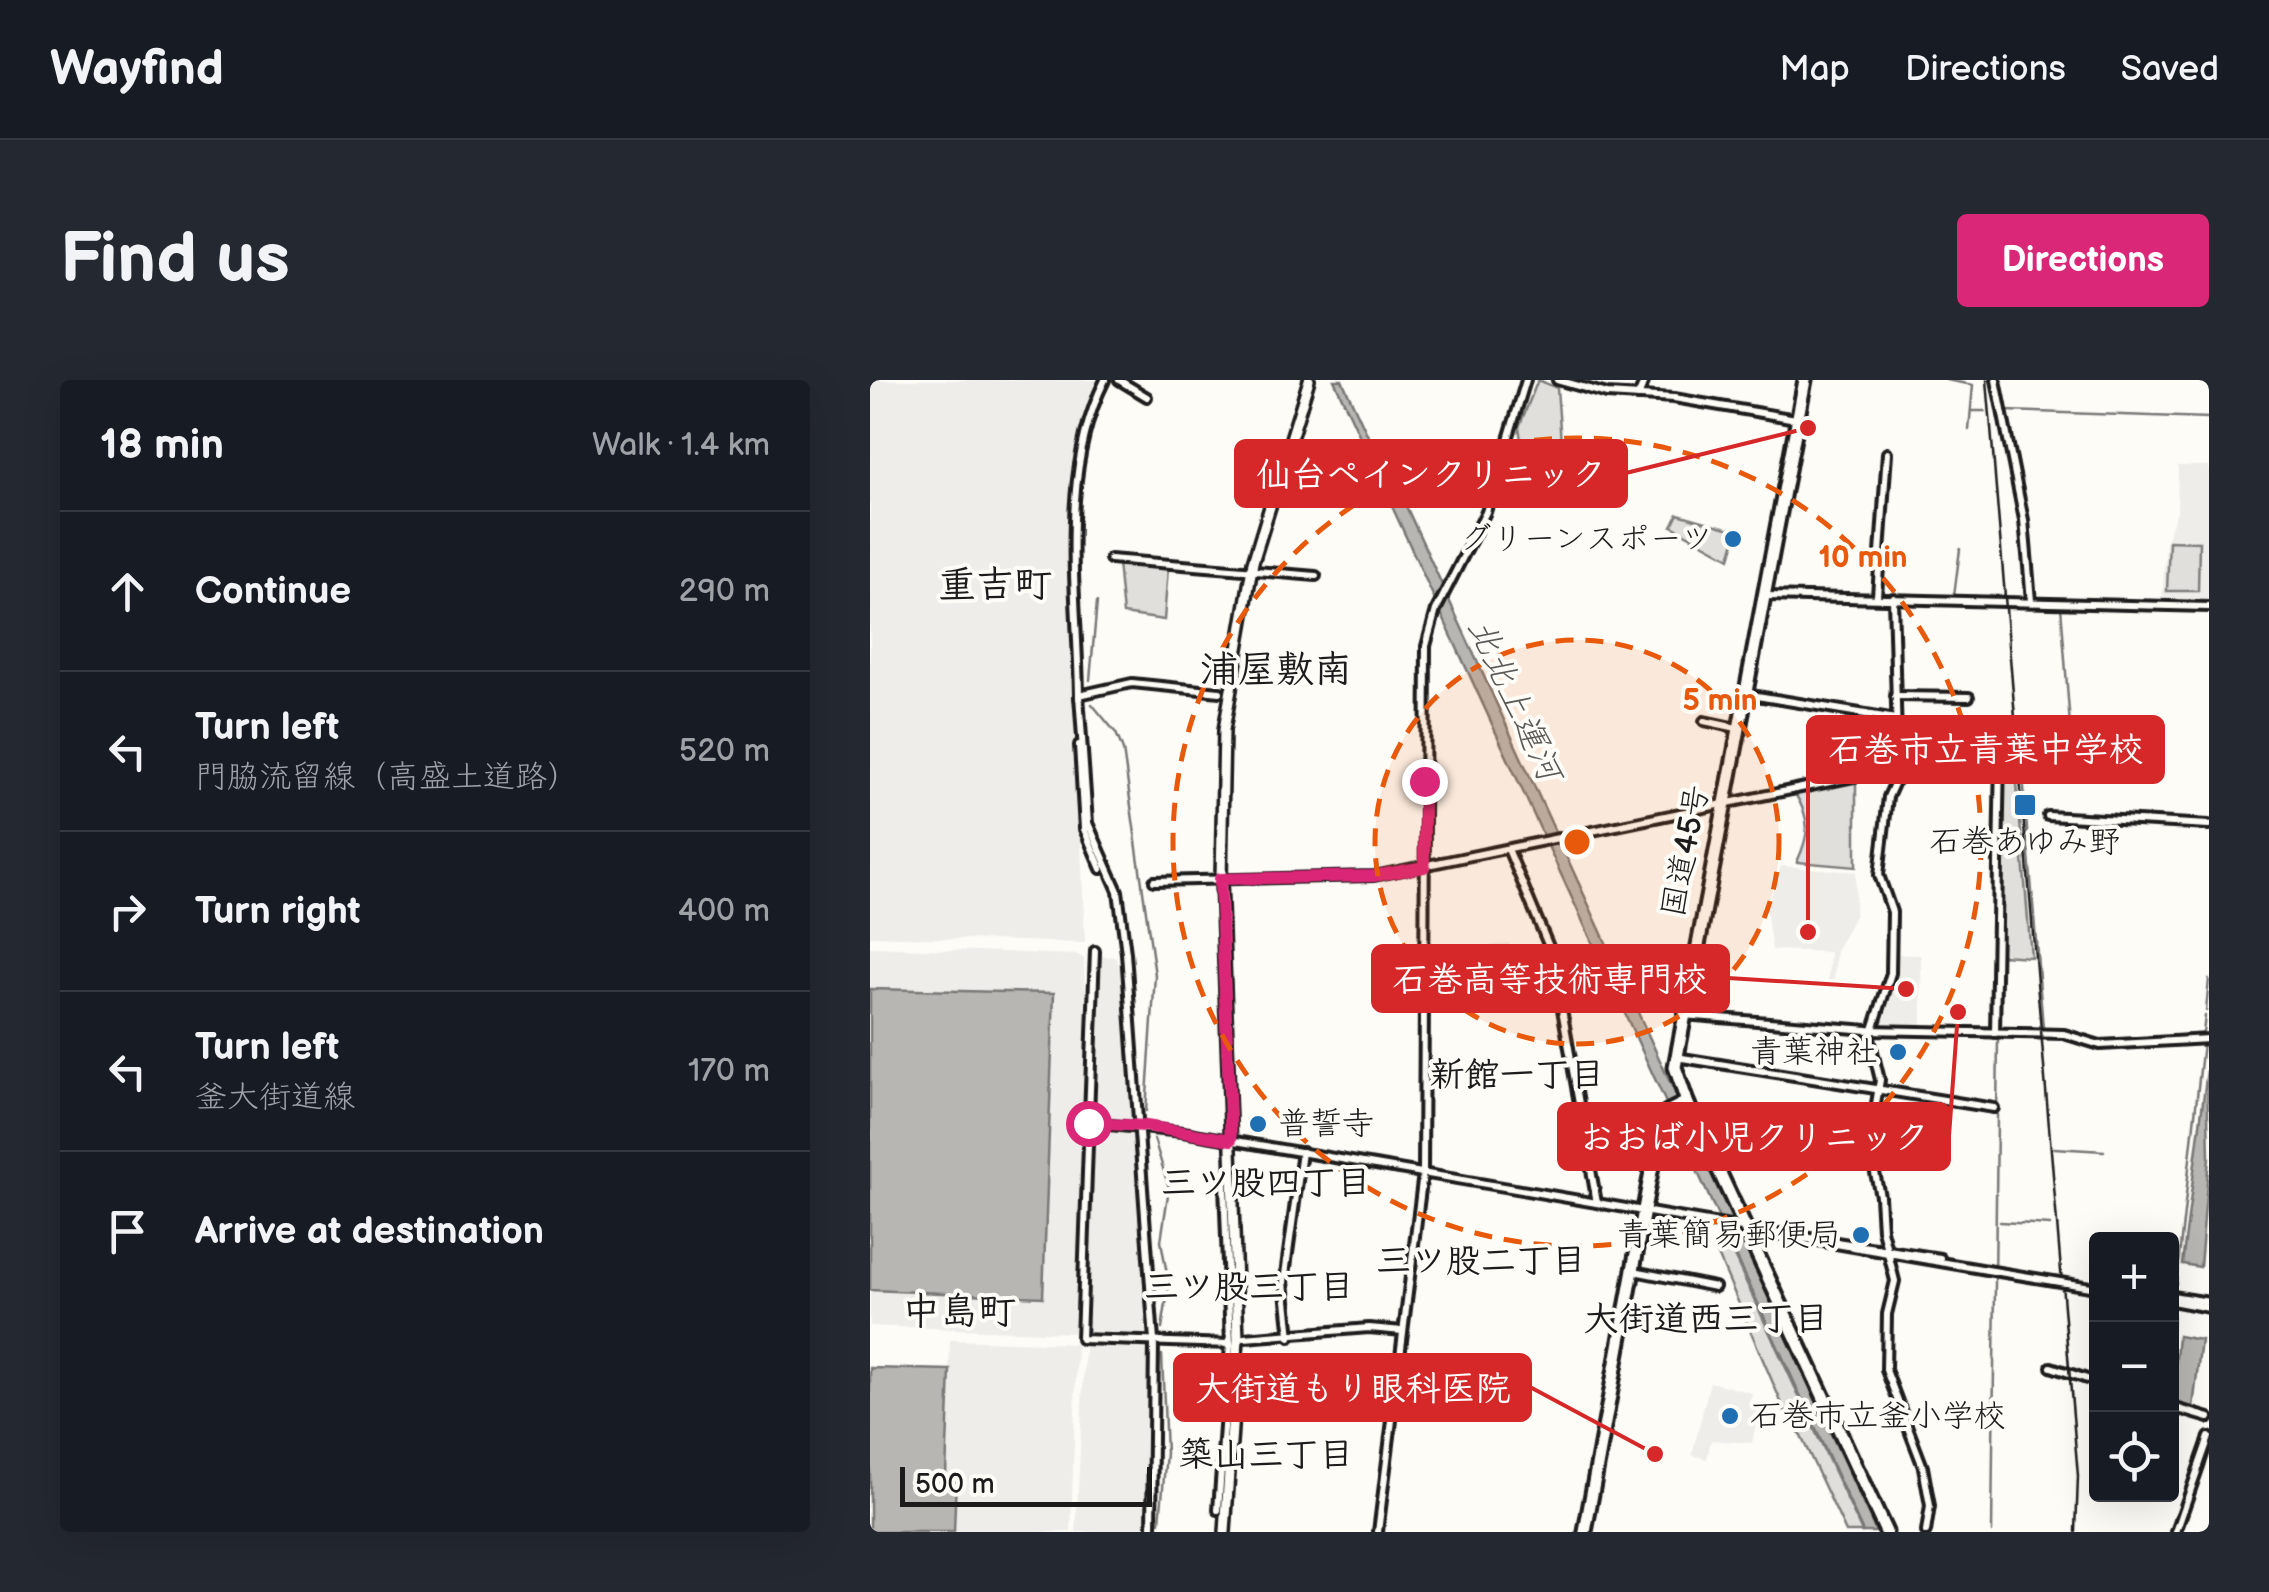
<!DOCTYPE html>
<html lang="en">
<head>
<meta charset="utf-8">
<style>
	body { margin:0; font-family:"Balsamiq Sans","Klee One",sans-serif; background:#242831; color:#f1f3f6 }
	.controls { position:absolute; right:30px; bottom:30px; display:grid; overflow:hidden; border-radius:10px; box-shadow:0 10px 40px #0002 }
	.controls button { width:90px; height:90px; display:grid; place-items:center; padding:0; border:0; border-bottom:2px solid #363941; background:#171b24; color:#f1f3f6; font:50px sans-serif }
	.scale { position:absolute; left:30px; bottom:25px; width:252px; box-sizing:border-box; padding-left:10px; border:5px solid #1c1c1c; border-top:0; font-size:28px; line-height:35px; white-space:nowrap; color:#1c1c1c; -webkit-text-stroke:8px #fdfcf7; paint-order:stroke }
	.stop { position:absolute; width:30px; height:30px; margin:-22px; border:8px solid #db2777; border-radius:50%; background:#fff }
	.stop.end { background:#db2777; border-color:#fff; box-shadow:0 2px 10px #0008 }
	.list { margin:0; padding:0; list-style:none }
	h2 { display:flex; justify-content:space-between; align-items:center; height:130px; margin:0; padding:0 40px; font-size:42px }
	h2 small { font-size:32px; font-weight:400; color:#9ea1a6 }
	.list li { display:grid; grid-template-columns:65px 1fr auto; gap:30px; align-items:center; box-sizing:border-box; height:160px; padding:0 40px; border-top:2px solid #363941 }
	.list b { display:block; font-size:38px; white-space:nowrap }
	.list p { margin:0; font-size:32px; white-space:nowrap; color:#9ea1a6 }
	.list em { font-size:32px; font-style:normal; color:#9ea1a6 }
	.icon { flex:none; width:55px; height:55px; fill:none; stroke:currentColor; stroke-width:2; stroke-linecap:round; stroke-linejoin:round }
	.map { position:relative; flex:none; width:1339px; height:1152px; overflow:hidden; border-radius:10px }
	header { display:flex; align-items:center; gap:60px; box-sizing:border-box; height:140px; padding:0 50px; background:#171b24; border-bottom:2px solid #363941 }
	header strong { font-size:48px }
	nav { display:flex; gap:55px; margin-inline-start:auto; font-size:35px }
	.intro { display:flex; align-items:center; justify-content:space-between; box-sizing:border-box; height:240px; padding:0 60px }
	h1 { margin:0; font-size:70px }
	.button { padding:25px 45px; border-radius:10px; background:#db2777; color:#fff; font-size:35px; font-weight:700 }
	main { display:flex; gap:60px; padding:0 60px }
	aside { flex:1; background:#171b24; border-radius:10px; box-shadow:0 10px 40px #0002 }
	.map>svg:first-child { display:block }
</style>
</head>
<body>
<header>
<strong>Wayfind</strong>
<nav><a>Map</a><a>Directions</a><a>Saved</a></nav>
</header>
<div class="intro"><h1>Find us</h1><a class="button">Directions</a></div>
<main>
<aside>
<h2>18 min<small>Walk · 1.4 km</small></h2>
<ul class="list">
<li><svg class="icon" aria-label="ahead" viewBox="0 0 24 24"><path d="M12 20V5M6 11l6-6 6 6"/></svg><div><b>Continue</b></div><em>290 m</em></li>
<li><svg class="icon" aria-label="left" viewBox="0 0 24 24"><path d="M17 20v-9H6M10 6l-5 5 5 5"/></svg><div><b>Turn left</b><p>門脇流留線（高盛土道路）</p></div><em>520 m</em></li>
<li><svg class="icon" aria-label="right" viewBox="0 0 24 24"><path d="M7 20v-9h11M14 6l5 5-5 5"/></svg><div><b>Turn right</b></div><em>400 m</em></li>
<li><svg class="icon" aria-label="left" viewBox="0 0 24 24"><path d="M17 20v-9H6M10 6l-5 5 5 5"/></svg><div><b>Turn left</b><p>釜大街道線</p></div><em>170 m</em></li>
<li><svg class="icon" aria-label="arrive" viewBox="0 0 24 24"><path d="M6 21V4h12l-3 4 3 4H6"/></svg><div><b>Arrive at destination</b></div></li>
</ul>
</aside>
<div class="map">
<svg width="1339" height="1152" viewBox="0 0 1339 1152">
	<rect width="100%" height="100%" fill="#fdfcf7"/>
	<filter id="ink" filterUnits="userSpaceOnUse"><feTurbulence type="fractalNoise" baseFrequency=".01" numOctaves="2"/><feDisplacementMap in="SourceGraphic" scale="20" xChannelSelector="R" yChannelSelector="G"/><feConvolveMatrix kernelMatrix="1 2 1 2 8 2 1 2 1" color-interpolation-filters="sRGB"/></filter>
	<g filter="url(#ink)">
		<g fill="#eeede9">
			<polygon points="0,0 227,0 218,26 198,146 215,563 0,556"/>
			<polygon points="1308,86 1339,86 1339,222 1292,221 1296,161 1307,131"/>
			<polygon points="911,486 986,492 985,534 966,571 964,600 958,600 960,572 902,570 896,530"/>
			<polygon points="639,563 645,622 614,626 607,568"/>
			<polygon points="0,567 208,575 214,579 216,640 204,953 0,946 0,910 173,916 184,614 0,609"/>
			<polygon points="1021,574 1051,575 1052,649 1007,648 1022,604"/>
			<polygon points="231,576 245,577 251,589 276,956 217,951"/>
			<polygon points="80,960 207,964 201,1152 84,1152 86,1097 76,1096"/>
			<polygon points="215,963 279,967 282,1056 278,1152 206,1152"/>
			<polygon points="840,1002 882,1013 880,1027 889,1029 882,1063 841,1060 837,1079 822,1075"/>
		</g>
		<g fill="#e0dfdb" stroke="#7e7e7c" stroke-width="2.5">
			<polygon points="668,0 687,8 692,76 686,111 659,114 649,47"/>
			<polygon points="808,134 868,151 860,178 802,146"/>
			<polygon points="1299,161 1329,162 1328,211 1297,211"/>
			<polygon points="248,183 298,188 294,240 253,234"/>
			<polygon points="1132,391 1146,392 1161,577 1131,575"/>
			<path d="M986,400v87l-59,-5c13,-28 14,-43 -3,-70z"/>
			<polygon points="858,863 992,1152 976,1152 922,1037 918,1038 845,868"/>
		</g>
		<g fill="#b7b6b2" stroke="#797876" stroke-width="2.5">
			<polygon points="464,0 472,0 530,125 535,124 1006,1152 993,1152"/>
			<polygon points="0,609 184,613 173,917 0,910"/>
			<polygon points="1337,690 1339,777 1330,887 1312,884"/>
			<polygon points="1308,956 1331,960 1323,1028 1302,1021"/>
			<polygon points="0,988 80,990 76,1095 86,1096 84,1152 0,1152"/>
		</g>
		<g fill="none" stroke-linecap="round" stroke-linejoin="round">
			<g stroke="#797876" stroke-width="2.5">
				<polyline points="1076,0 1103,5 1099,50"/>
				<polyline points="1101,31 1115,31"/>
				<polyline points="1136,31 1339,38"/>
				<polyline points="1084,216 1090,169"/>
				<polyline points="1191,226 1201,359"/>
				<polyline points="220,300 227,222"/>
				<polyline points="222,324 246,353 253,370 285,595 276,731"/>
				<polyline points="1150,364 1198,359"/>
				<polyline points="1150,365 1155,418"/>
				<polyline points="1156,437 1173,648"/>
				<polyline points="1336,631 1339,599"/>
				<polyline points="1333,653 1335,636"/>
				<polyline points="284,759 299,808 291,861 299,905 292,949"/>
				<polyline points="1184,768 1234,771"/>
				<polyline points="1130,842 1180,845"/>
				<polyline points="1306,904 1333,663"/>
				<polyline points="1302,951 1303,932"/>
				<polyline points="290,1142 296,1073 292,975"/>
				<polyline points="1122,1152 1128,656"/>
			</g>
			<defs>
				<g id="minor">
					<polyline points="249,0 277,17"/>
					<polyline points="687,0 737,14 804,18 926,39"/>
					<polyline points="1126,0 1154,140 1161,221"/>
					<polyline points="768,16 775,0"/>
					<polyline points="240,179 446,196"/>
					<polyline points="896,216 1339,227"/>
					<polyline points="1007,216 1017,73"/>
					<polyline points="1023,218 1028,395 1018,417 1009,495 1022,532 1021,593 1000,659 1010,700 999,765 1010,816 1012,850 1025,901 1017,934 1016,990 1053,1087 1060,1126 1056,1152"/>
					<polyline points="875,314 1026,339"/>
					<polyline points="209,315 218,443 248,511 256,573 284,961 282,1152"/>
					<polyline points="209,315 262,303 350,312"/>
					<polyline points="1025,316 1099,317"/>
					<path d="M209,318c-1,-103 -22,-223 26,-318"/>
					<polyline points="834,341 867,348"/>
					<polyline points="209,365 214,449 231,489"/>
					<polyline points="1178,436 1339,445"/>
					<polyline points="638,469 682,574 727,823"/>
					<polyline points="284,501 504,496 1125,368 1130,374 1125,653"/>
					<polyline points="225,571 211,959 360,964"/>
					<polyline points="813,635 998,650 1194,654 1230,665 1339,659"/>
					<polyline points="806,677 1124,728"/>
					<polyline points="218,743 313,752 1117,890"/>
					<polyline points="876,848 1070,878"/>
					<polyline points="764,891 845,907"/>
					<polyline points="1302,916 1339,922"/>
					<polyline points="1302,921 1339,928"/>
					<polyline points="420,957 414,902 432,772"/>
					<polyline points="374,958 499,948 533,951"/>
					<polyline points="1181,987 1226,1002"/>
					<polyline points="1302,1027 1339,1038"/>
					<polyline points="348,1130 360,964 354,804"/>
					<polyline points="508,1152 553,793 556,266 566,230 616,132 656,0"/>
					<polyline points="1306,1152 1339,1057"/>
				</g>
				<polyline id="major" points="355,1152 368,959 351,499 354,350 383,182 439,0"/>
				<g id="highway">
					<polyline points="935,0 805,687 817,722 1016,1152"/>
					<polyline points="715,1152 789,748 797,732 817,722"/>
				</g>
			</defs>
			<use href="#minor" stroke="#1c1c1c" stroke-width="14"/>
			<use href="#major" stroke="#1c1c1c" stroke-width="16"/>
			<use href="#highway" stroke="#1c1c1c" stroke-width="19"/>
			<use href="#minor" stroke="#fdfcf7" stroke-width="6"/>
			<use href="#major" stroke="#fdfcf7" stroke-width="9"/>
			<use href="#highway" stroke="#fdfcf7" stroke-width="11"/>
			<polyline stroke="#1c1c1c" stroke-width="2.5" points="1117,0 1208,1096 1206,1152"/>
			<defs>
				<polyline id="minor-bridge" points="1117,890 1226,908"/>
			</defs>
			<use href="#minor-bridge" stroke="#1c1c1c" stroke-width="14" stroke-linecap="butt"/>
			<use href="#minor-bridge" stroke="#fdfcf7" stroke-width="6"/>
		</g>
	</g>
	<g fill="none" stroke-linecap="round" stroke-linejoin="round" filter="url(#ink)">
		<polyline stroke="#db2777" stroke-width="12" points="218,743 276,746 361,760 350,499 504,496 554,487 554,401"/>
	</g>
	<circle cx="707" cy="462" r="202" fill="#e8590c" fill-opacity=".12"/>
	<g fill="none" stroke="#e8590c" stroke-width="5" stroke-dasharray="18 12">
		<circle cx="707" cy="462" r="202"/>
		<circle cx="707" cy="462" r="404"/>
	</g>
	<g fill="#1f6fb2" stroke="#fdfcf7" stroke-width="4">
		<circle cx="863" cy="159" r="10"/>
		<rect x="1143" y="413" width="24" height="24" rx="5"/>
		<circle cx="1028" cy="672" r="10"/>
		<circle cx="388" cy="744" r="10"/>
		<circle cx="991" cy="855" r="10"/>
		<circle cx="860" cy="1036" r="10"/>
	</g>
	<g text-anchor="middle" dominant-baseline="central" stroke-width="8" stroke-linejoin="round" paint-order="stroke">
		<g font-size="32" fill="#1c1c1c" stroke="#fdfcf7" text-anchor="end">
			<text x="843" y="159">グリーンスポーツ</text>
			<text x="1155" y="462" text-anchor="middle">石巻あゆみ野</text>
			<text x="1008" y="672">青葉神社</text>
			<text x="408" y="744" text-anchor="start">普誓寺</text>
			<text x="971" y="855">青葉簡易郵便局</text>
			<text x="880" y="1036" text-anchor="start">石巻市立釜小学校</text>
		</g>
		<g font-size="32" fill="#1c1c1c" stroke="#fdfcf7">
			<text transform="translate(816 471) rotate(-79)">国道45号</text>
		</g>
		<g font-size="35" font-style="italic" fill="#5a5a58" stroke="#fdfcf7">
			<text transform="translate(644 320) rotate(65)">北北上運河</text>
		</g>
		<g font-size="35" font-weight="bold" fill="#1c1c1c" stroke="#fdfcf7">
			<text x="647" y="695">新館一丁目</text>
			<text x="396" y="803">三ツ股四丁目</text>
			<text x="611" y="881">三ツ股二丁目</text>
			<text x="379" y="907">三ツ股三丁目</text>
			<text x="836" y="939">大街道西三丁目</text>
			<text x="396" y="1075">築山三丁目</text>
		</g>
		<g font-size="38" font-weight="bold" fill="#1c1c1c" stroke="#fdfcf7">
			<text x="125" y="205">重吉町</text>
			<text x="406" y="290">浦屋敷南</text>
			<text x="89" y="932">中島町</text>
		</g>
	</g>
	<circle cx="707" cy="462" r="15" fill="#e8590c" stroke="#fdfcf7" stroke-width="5"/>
	<g font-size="30" text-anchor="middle" font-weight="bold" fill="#e8590c" stroke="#fdfcf7" stroke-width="8" stroke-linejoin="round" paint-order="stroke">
		<text x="993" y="187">10 min</text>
		<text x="850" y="330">5 min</text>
	</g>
	<path fill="none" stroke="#d62828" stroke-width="4" d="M938 48L756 93M938 552L938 369M1036 609L858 598M1088 632L1079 756M785 1074L660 1007"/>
	<g fill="#d62828" stroke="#fdfcf7" stroke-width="4">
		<circle cx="938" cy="48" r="10"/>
		<circle cx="938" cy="552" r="10"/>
		<circle cx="1036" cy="609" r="10"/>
		<circle cx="1088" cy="632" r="10"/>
		<circle cx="785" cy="1074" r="10"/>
	</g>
	<g fill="#d62828" stroke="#d62828" stroke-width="4">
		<rect x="366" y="61" width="390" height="65" rx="10"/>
		<rect x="938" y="337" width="355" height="65" rx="10"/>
		<rect x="503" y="566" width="355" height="65" rx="10"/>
		<rect x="689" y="724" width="390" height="65" rx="10"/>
		<rect x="305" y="975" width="355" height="65" rx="10"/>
	</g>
	<g font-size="35" text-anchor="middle" font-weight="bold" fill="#fff">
		<text x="561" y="106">仙台ペインクリニック</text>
		<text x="1116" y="381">石巻市立青葉中学校</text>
		<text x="680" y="611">石巻高等技術専門校</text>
		<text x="884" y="769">おおば小児クリニック</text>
		<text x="483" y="1020">大街道もり眼科医院</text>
	</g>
</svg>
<div class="controls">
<button>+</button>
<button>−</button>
<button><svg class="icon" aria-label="locate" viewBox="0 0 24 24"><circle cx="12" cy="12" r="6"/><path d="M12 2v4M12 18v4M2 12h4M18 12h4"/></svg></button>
</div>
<div class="scale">500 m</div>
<div class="stop" style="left:218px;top:743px"></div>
<div class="stop end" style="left:554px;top:401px"></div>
</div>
</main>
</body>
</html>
